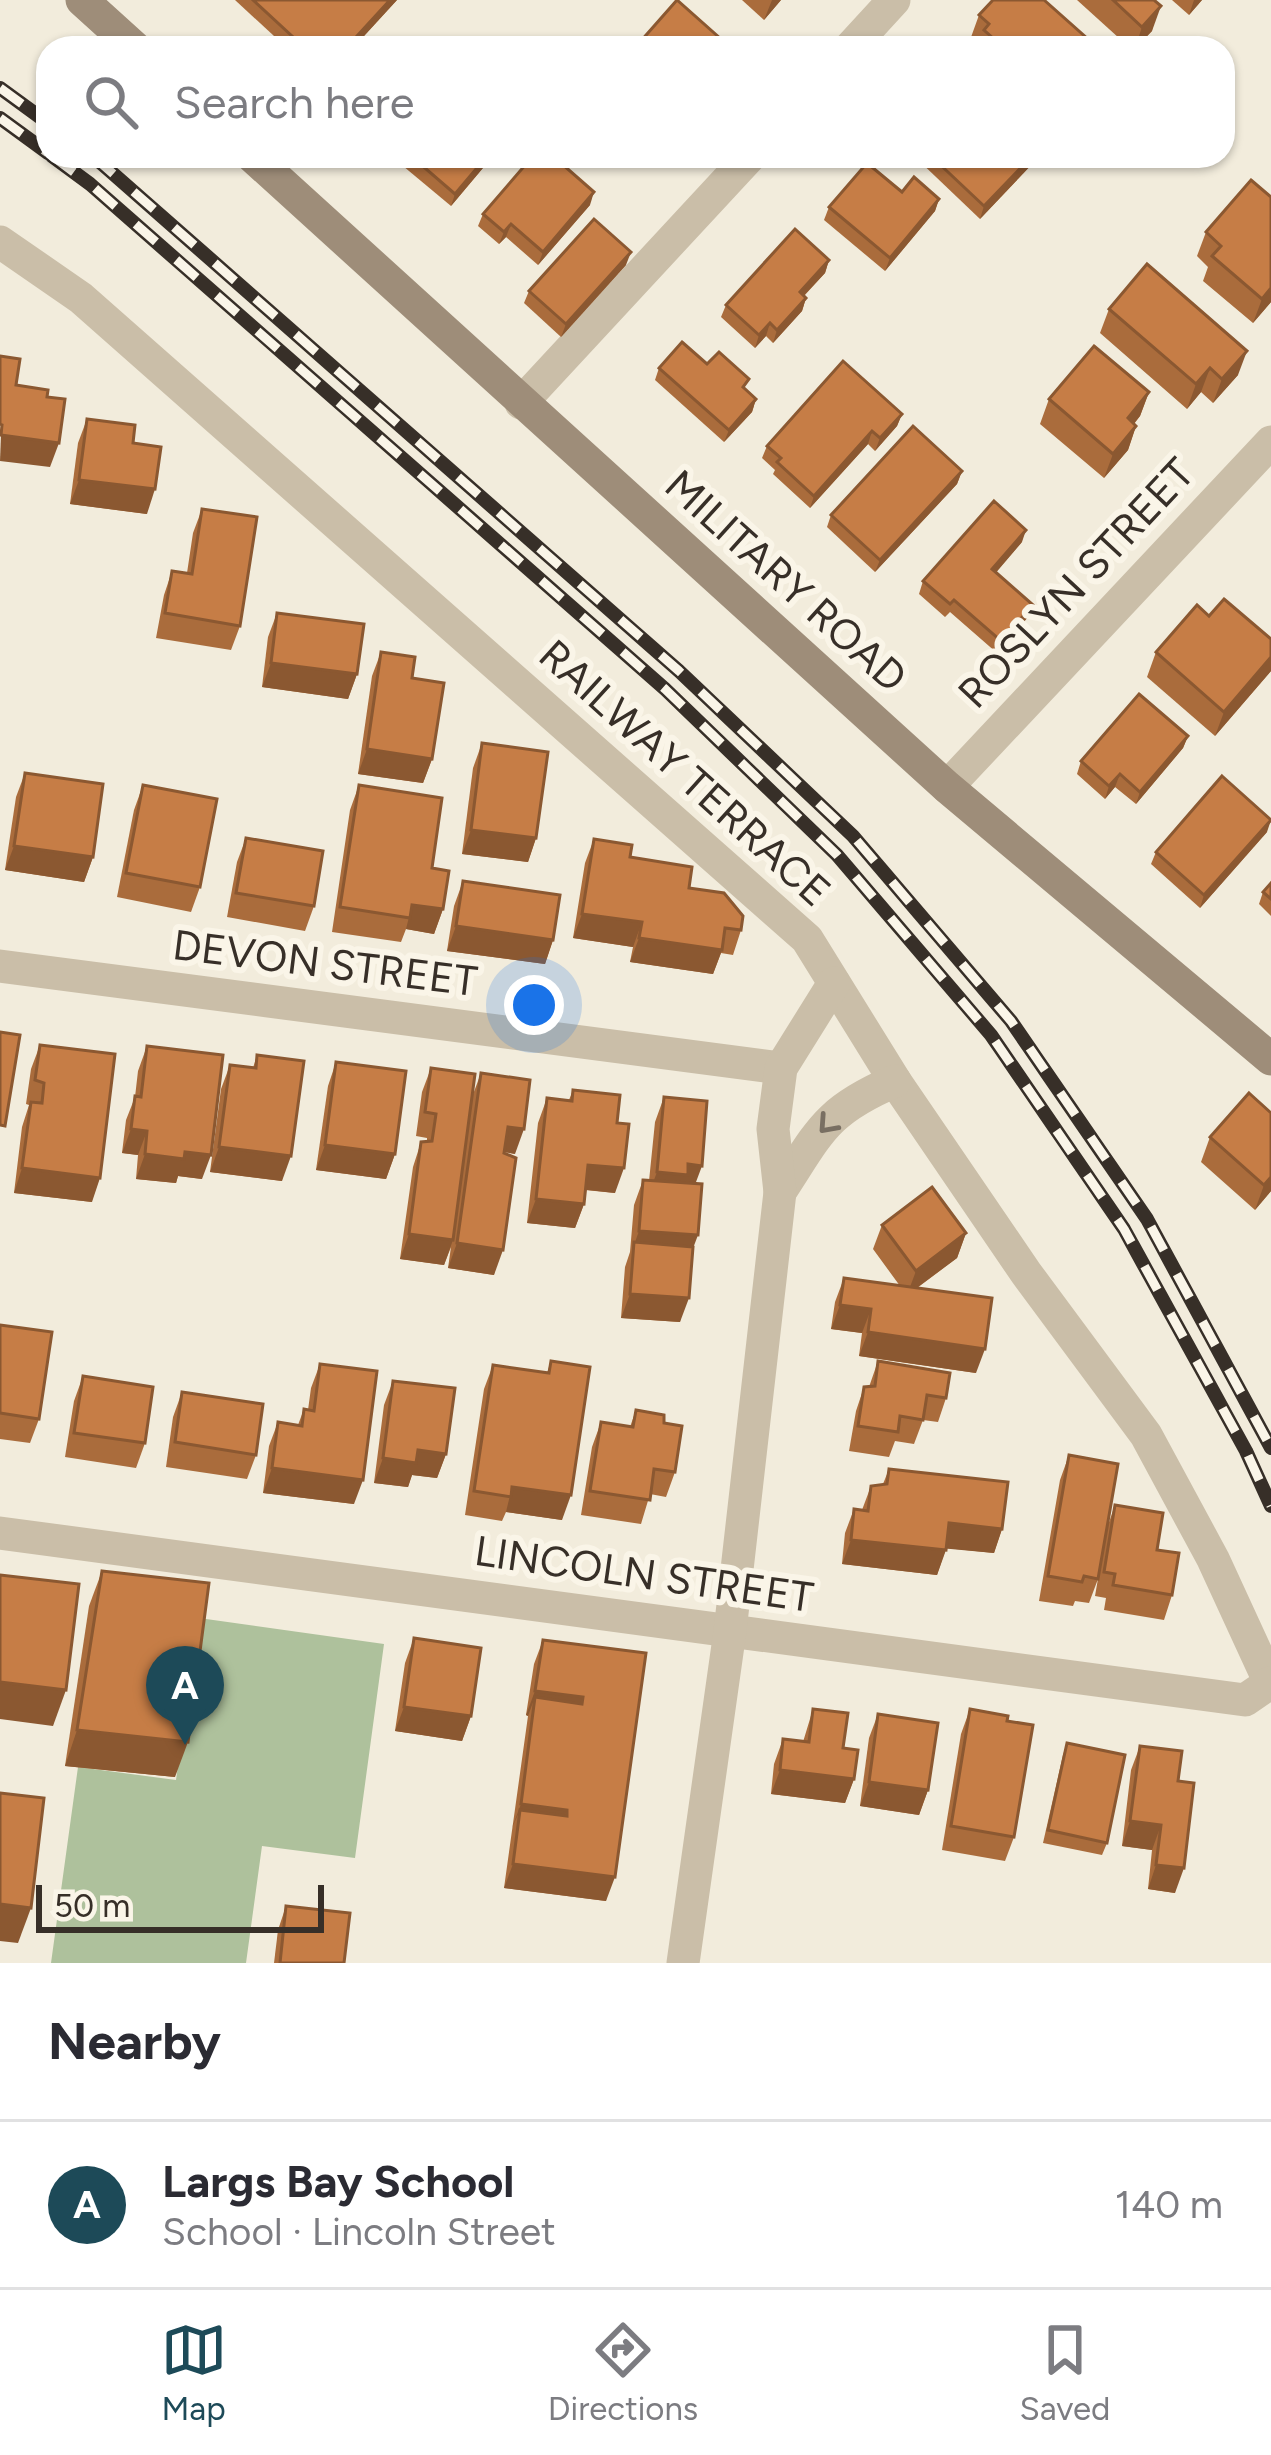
<!DOCTYPE html>
<html lang="en">
<head>
<meta charset="utf-8">
<style>
	body { margin:0; font-family:Figtree,sans-serif; background:#f7f7f7; color:#2b2b33 }
	.scale { position:absolute; left:36px; bottom:30px; width:288px; box-sizing:border-box; padding-left:12px; border:6px solid #372f28; border-top:0; font-size:33px; line-height:42px; white-space:nowrap; color:#372f28; -webkit-text-stroke:9px #faf5e8; paint-order:stroke }
	.you { position:absolute; left:534px; top:1005px; width:42px; height:42px; margin:-30px; border:9px solid #fff; border-radius:50%; background:#1a73e8; box-shadow:0 0 0 18px #1a73e833 }
	.badge { display:grid; place-items:center; width:78px; height:78px; border-radius:50%; background:#1d4a58; color:#fff; font-size:39px; font-weight:700 }
	.pin { position:absolute; translate:-50% -99px; filter:drop-shadow(0 3px 6px #0008) }
	.pin::after { content:''; position:absolute; top:63px; width:42px; height:36px; background:inherit; clip-path:polygon(0 0,100% 0,50% 100%) }
	.list { margin:0; padding:0; list-style:none }
	h2 { display:flex; justify-content:space-between; align-items:center; height:156px; margin:0; padding:0 48px; font-size:51px }
	h2 small { font-size:39px; font-weight:400; color:#7c7c81 }
	.list li { display:grid; grid-template-columns:78px 1fr auto; gap:36px; align-items:center; box-sizing:border-box; height:168px; padding:0 48px; border-top:3px solid #e1e1e2 }
	.list b { display:block; font-size:45px; white-space:nowrap }
	.list p { margin:0; font-size:39px; white-space:nowrap; color:#7c7c81 }
	.list em { font-size:39px; font-style:normal; color:#7c7c81 }
	.icon { flex:none; width:66px; height:66px; fill:none; stroke:currentColor; stroke-width:2; stroke-linecap:round; stroke-linejoin:round }
	.map { position:relative; flex:none; width:1271px; height:1963px; overflow:hidden }
	.search { position:absolute; background:#fff; box-shadow:0 3px 9px #0004; left:36px; right:36px; top:36px; height:132px; display:flex; align-items:center; gap:30px; box-sizing:border-box; padding:0 42px; border-radius:36px; color:#7c7c81; font-size:45px }
	.sheet { height:324px; background:#fff }
	nav { display:flex; justify-content:space-around; align-items:center; box-sizing:border-box; height:168px; border-top:3px solid #e1e1e2; background:#fff; font-size:33px; color:#7c7c81 }
	nav a { display:grid; justify-items:center; gap:6px }
	nav .on { color:#1d4a58 }
	.map>svg:first-child { display:block }
</style>
</head>
<body>
<div class="map">
<svg width="1271" height="1963" viewBox="0 0 1271 1963">
	<rect width="100%" height="100%" fill="#f2ecdc"/>
	<polygon fill="#aec19c" points="199,1618 384,1644 355,1858 262,1846 246,1963 51,1963 78,1767 176,1780"/>
	<g fill="none" stroke-linecap="round" stroke-linejoin="round">
		<g stroke="#cabea8" stroke-width="33">
			<polyline points="850,48 894,0"/>
			<polyline points="0,242 81,298 807,939 895,1081 1026,1273 1146,1435 1213,1559 1271,1685"/>
			<polyline points="521,403 750,156"/>
			<polyline points="947,787 1271,442"/>
			<polyline points="0,966 781,1068"/>
			<path d="M780,1192c40,-61 45,-81 115,-111"/>
			<polyline points="0,1533 1245,1700 1270,1683"/>
			<polyline points="683,1963 730,1631 780,1192 773,1129 781,1068 834,983"/>
		</g>
		<g stroke="#9e8d79" stroke-width="33">
			<polyline points="82,0 135,48"/>
			<polyline points="252,156 947,787 1271,1059"/>
		</g>
		<defs>
			<g id="rail">
				<polyline points="0,88 48,123"/>
				<polyline points="0,118 48,153"/>
				<polyline points="52,156 90,184 665,689 837,855 991,1035 1124,1229 1246,1451 1271,1506"/>
				<polyline points="93,156 679,671 853,836 1011,1021 1147,1219 1271,1448"/>
			</g>
		</defs>
		<use href="#rail" stroke="#372f28" stroke-width="14"/>
		<use href="#rail" stroke="#faf5e8" stroke-width="9" stroke-dasharray="27" stroke-linecap="butt"/>
	</g>
	<g fill="#aa6c3c">
		<polygon points="235,0 397,0 353,48 287,48"/>
		<polygon points="742,0 781,0 764,20"/>
		<polygon points="1077,0 1154,0 1152,31 1136,48 1130,48"/>
		<polygon points="1172,0 1202,0 1189,15"/>
		<polygon points="979,15 1098,48 977,48 978,46 970,40"/>
		<polygon points="399,156 493,156 451,206 397,161"/>
		<polygon points="914,156 1037,156 1035,161 980,219"/>
		<polygon points="902,192 939,199 935,211 885,271 824,220 829,207"/>
		<polygon points="1271,197 1271,302 1253,323 1203,281 1208,267 1197,256 1206,232"/>
		<polygon points="590,205 538,265 506,237 499,244 478,226 483,214"/>
		<polygon points="829,260 825,273 804,296 806,298 802,311 773,343 766,336 755,348 721,317 726,305"/>
		<polygon points="626,265 561,337 524,303 529,291"/>
		<polygon points="1109,309 1238,375 1213,403 1201,392 1187,409 1100,333"/>
		<polygon points="707,364 746,389 756,399 752,412 724,442 655,380 659,368"/>
		<polygon points="1149,392 1140,416 1134,424 1136,426 1128,450 1104,478 1040,424 1049,399"/>
		<polygon points="902,414 897,426 875,451 868,444 810,508 773,474 775,470 762,458 767,446"/>
		<polygon points="87,419 147,514 70,504 78,443"/>
		<polygon points="962,471 957,484 875,572 827,527 831,515"/>
		<polygon points="202,509 240,626 231,650 156,638 164,595 172,571 187,573 193,533"/>
		<polygon points="1022,542 996,572 1033,605 1028,617 997,653 950,612 945,617 919,594 923,581"/>
		<polygon points="277,613 357,674 348,699 262,687 268,637"/>
		<polygon points="381,652 412,678 432,759 423,783 358,774 372,676"/>
		<polygon points="1156,652 1271,671 1215,736 1147,677"/>
		<polygon points="1188,736 1183,748 1136,804 1115,787 1105,799 1077,774 1081,761"/>
		<polygon points="482,743 536,838 528,862 462,854 473,768"/>
		<polygon points="25,773 93,857 84,882 5,870 16,797"/>
		<polygon points="143,785 200,887 191,912 117,897 134,810"/>
		<polygon points="359,785 432,868 443,909 434,934 406,929 401,942 332,932 350,810"/>
		<polygon points="1267,832 1200,908 1151,864 1156,852"/>
		<polygon points="246,838 314,906 305,931 227,917 237,862"/>
		<polygon points="594,839 689,888 741,930 733,955 721,953 713,974 630,962 633,947 573,938 585,863"/>
		<polygon points="463,881 553,940 545,964 447,951 454,906"/>
		<polygon points="1271,883 1271,916 1259,904 1263,892"/>
		<polygon points="40,1045 92,1202 14,1193 22,1127 29,1105 26,1104 31,1069"/>
		<polygon points="147,1046 202,1179 178,1176 176,1183 136,1179 138,1155 122,1153 126,1120 135,1097 138,1071"/>
		<polygon points="257,1055 282,1181 210,1172 221,1089 230,1065 253,1068"/>
		<polygon points="336,1062 395,1154 386,1179 316,1170 328,1086"/>
		<polygon points="431,1068 472,1097 481,1073 515,1154 505,1152 494,1275 448,1268 451,1247 444,1265 400,1259 413,1167 421,1142 427,1142 427,1138 416,1136 422,1092"/>
		<polygon points="573,1090 617,1123 615,1193 585,1190 584,1204 575,1228 527,1223 538,1123 547,1098 569,1100"/>
		<polygon points="664,1097 695,1184 693,1250 680,1322 621,1318 625,1267 630,1252 634,1205 643,1180 649,1181 655,1122"/>
		<polygon points="1271,1113 1271,1191 1255,1210 1201,1162 1210,1137"/>
		<polygon points="882,1225 966,1233 957,1258 917,1288 976,1373 859,1356 862,1333 831,1329 835,1302 844,1278 900,1286 873,1249"/>
		<polygon points="0,1325 39,1419 30,1443 0,1439"/>
		<polygon points="551,1361 562,1520 506,1512 502,1521 465,1515 484,1389 493,1365 547,1373"/>
		<polygon points="878,1361 946,1398 938,1422 923,1420 914,1444 895,1441 889,1457 849,1451 856,1411 864,1387 869,1387"/>
		<polygon points="320,1364 354,1504 263,1493 269,1446 278,1422 298,1425 304,1409 308,1410 311,1388"/>
		<polygon points="83,1376 145,1443 136,1468 65,1457 74,1401"/>
		<polygon points="393,1381 446,1454 437,1478 412,1475 408,1487 374,1483 384,1405"/>
		<polygon points="182,1392 256,1455 247,1479 166,1467 173,1417"/>
		<polygon points="636,1410 664,1423 675,1472 666,1497 650,1494 641,1524 581,1515 592,1447 601,1422 630,1427"/>
		<polygon points="1069,1455 1107,1528 1115,1505 1157,1550 1172,1595 1164,1620 1104,1610 1106,1598 1095,1596 1103,1550 1098,1579 1089,1603 1075,1601 1073,1606 1039,1601 1060,1480"/>
		<polygon points="889,1469 1002,1529 994,1553 946,1548 937,1575 842,1564 845,1533 854,1509 862,1510 871,1486 883,1484"/>
		<polygon points="102,1571 175,1777 65,1766 89,1606"/>
		<polygon points="414,1638 471,1716 462,1741 395,1731 405,1663"/>
		<polygon points="543,1640 646,1653 606,1901 504,1888 528,1716 526,1715 534,1664"/>
		<polygon points="813,1709 843,1748 854,1779 845,1803 771,1794 774,1764 783,1739 803,1742"/>
		<polygon points="970,1709 1007,1721 1014,1837 1005,1861 942,1850 961,1734"/>
		<polygon points="878,1714 928,1790 919,1815 860,1806 869,1738"/>
		<polygon points="1067,1743 1107,1843 1102,1855 1043,1843 1063,1755"/>
		<polygon points="1140,1746 1178,1781 1175,1893 1148,1889 1152,1850 1122,1846 1131,1770"/>
		<polygon points="286,1906 344,1963 274,1963 278,1930"/>
	</g>
	<g fill="#8b5831">
		<polygon points="390,0 397,0 353,48 346,48"/>
		<polygon points="772,0 781,0 764,20"/>
		<polygon points="1194,0 1202,0 1189,15"/>
		<polygon points="1161,6 1152,31 1135,48 1142,27"/>
		<polygon points="487,156 493,156 451,206 455,194"/>
		<polygon points="1032,156 1037,156 1035,161 980,219 984,206"/>
		<polygon points="594,192 590,205 538,265 543,252"/>
		<polygon points="939,199 935,211 885,271 890,258"/>
		<polygon points="511,224 506,237 499,244 504,232"/>
		<polygon points="631,252 626,265 561,337 566,324"/>
		<polygon points="829,260 825,273 795,305 800,292"/>
		<polygon points="1271,288 1271,302 1253,323 1262,299"/>
		<polygon points="806,298 802,311 773,343 777,330"/>
		<polygon points="770,323 766,336 755,348 759,335"/>
		<polygon points="1247,351 1238,375 1213,403 1222,379"/>
		<polygon points="1210,368 1201,392 1187,409 1196,384"/>
		<polygon points="1149,392 1140,416 1119,442 1128,418"/>
		<polygon points="756,399 752,412 724,442 729,430"/>
		<polygon points="902,414 897,426 875,451 880,438"/>
		<polygon points="1136,426 1128,450 1104,478 1113,454"/>
		<polygon points="872,431 868,444 810,508 814,496"/>
		<polygon points="1,435 59,443 50,467 0,461"/>
		<polygon points="962,471 957,484 875,572 880,560"/>
		<polygon points="79,480 155,489 147,514 70,504"/>
		<polygon points="1026,530 1022,542 988,582 992,569"/>
		<polygon points="1033,605 1028,617 997,653 1001,641"/>
		<polygon points="1271,657 1271,671 1215,736 1224,712"/>
		<polygon points="271,663 357,674 348,699 262,687"/>
		<polygon points="1188,736 1183,748 1136,804 1140,792"/>
		<polygon points="367,749 432,759 423,783 358,774"/>
		<polygon points="1120,774 1115,787 1105,799 1109,786"/>
		<polygon points="1271,820 1267,832 1200,908 1204,895"/>
		<polygon points="471,830 536,838 528,862 462,854"/>
		<polygon points="14,846 93,857 84,882 5,870"/>
		<polygon points="412,905 443,909 434,934 406,929"/>
		<polygon points="582,914 642,922 633,947 573,938"/>
		<polygon points="456,926 553,940 545,964 447,951"/>
		<polygon points="639,938 722,950 713,974 630,962"/>
		<polygon points="508,1127 524,1129 515,1154 499,1151"/>
		<polygon points="131,1129 147,1131 138,1155 122,1153"/>
		<polygon points="325,1145 395,1154 386,1179 316,1170"/>
		<polygon points="219,1147 291,1156 282,1181 210,1172"/>
		<polygon points="185,1152 211,1155 202,1179 178,1176 176,1183 136,1179 145,1154"/>
		<polygon points="688,1164 702,1166 693,1190 648,1196 657,1172"/>
		<polygon points="588,1165 624,1168 615,1193 579,1189"/>
		<polygon points="22,1168 100,1178 92,1202 14,1193"/>
		<polygon points="1271,1177 1271,1191 1255,1210 1264,1185"/>
		<polygon points="536,1199 584,1204 575,1228 527,1223"/>
		<polygon points="639,1231 698,1235 689,1259 634,1245"/>
		<polygon points="966,1233 957,1258 907,1295 916,1271"/>
		<polygon points="409,1234 453,1240 444,1265 400,1259"/>
		<polygon points="457,1243 503,1250 494,1275 448,1268"/>
		<polygon points="630,1294 689,1298 680,1322 621,1318"/>
		<polygon points="840,1305 871,1309 862,1333 831,1329"/>
		<polygon points="868,1332 985,1349 976,1373 859,1356"/>
		<polygon points="418,1450 446,1454 437,1478 412,1475 408,1487 374,1483 383,1458"/>
		<polygon points="272,1468 363,1480 354,1504 263,1493"/>
		<polygon points="512,1487 571,1495 562,1520 506,1512"/>
		<polygon points="949,1523 1002,1529 994,1553 940,1548"/>
		<polygon points="851,1540 946,1550 937,1575 842,1564"/>
		<polygon points="0,1682 66,1690 53,1726 0,1719"/>
		<polygon points="535,1691 583,1697 574,1722 535,1697 528,1716 526,1715"/>
		<polygon points="404,1707 471,1716 462,1741 395,1731"/>
		<polygon points="77,1730 188,1742 175,1777 65,1766"/>
		<polygon points="780,1770 854,1779 845,1803 771,1794"/>
		<polygon points="869,1782 928,1790 919,1815 860,1806"/>
		<polygon points="521,1804 567,1810 559,1835 520,1810 512,1828"/>
		<polygon points="1130,1821 1161,1825 1152,1850 1122,1846"/>
		<polygon points="513,1864 615,1877 606,1901 504,1888"/>
		<polygon points="1156,1865 1184,1868 1175,1893 1148,1889"/>
		<polygon points="0,1904 31,1908 18,1943 0,1941"/>
	</g>
	<g fill="#c67d46" stroke="#8b5831" stroke-width="3">
		<polygon points="253,0 390,0 346,48 305,48"/>
		<polygon points="677,0 731,48 646,48 640,42"/>
		<polygon points="993,0 1044,0 1098,48 1004,48 984,30 989,24 979,15"/>
		<polygon points="1113,0 1154,0 1161,6 1142,27"/>
		<polygon points="389,41 397,48 383,48"/>
		<polygon points="411,156 487,156 455,194"/>
		<polygon points="533,156 553,156 594,192 543,252 511,224 504,232 483,214"/>
		<polygon points="931,156 1032,156 984,206"/>
		<polygon points="867,163 902,192 914,177 939,199 890,258 829,207"/>
		<polygon points="1251,180 1271,197 1271,288 1262,299 1212,256 1221,246 1206,232"/>
		<polygon points="594,219 631,252 566,324 529,291"/>
		<polygon points="795,229 829,260 800,292 806,298 777,330 770,323 759,335 726,305"/>
		<polygon points="1147,264 1247,351 1222,379 1210,368 1196,384 1109,309"/>
		<polygon points="682,342 707,364 719,352 749,379 743,387 756,399 729,430 659,368"/>
		<polygon points="1094,346 1149,392 1128,418 1136,426 1113,454 1049,399"/>
		<polygon points="0,356 20,359 16,385 48,390 47,397 65,399 59,443 1,435 2,425 0,424"/>
		<polygon points="843,361 902,414 880,438 872,431 814,496 777,462 781,458 767,446"/>
		<polygon points="87,419 135,425 133,443 161,447 155,489 79,480"/>
		<polygon points="913,426 962,471 880,560 831,515"/>
		<polygon points="994,501 1026,530 992,569 1033,605 1001,641 954,600 950,604 923,581"/>
		<polygon points="202,509 257,517 240,626 165,613 172,571 192,574"/>
		<polygon points="1224,599 1271,639 1271,657 1224,712 1156,652 1197,605 1209,616"/>
		<polygon points="277,613 364,624 357,674 271,663"/>
		<polygon points="381,652 415,657 412,678 444,683 432,759 367,749"/>
		<polygon points="1139,694 1188,736 1140,792 1120,774 1109,786 1081,761"/>
		<polygon points="482,743 548,752 536,838 471,830"/>
		<polygon points="25,773 103,784 93,857 14,846"/>
		<polygon points="1222,776 1271,820 1204,895 1156,852"/>
		<polygon points="143,785 217,799 200,887 126,873"/>
		<polygon points="359,785 442,798 432,868 449,871 443,909 412,905 410,918 340,907"/>
		<polygon points="246,838 323,851 314,906 236,893"/>
		<polygon points="594,839 632,845 630,857 692,867 689,888 724,893 743,916 741,930 725,928 722,950 639,938 642,922 582,914"/>
		<polygon points="463,881 560,895 553,940 456,926"/>
		<polygon points="1271,883 1271,899 1263,892"/>
		<polygon points="0,1032 20,1035 5,1126 0,1125"/>
		<polygon points="40,1045 115,1054 100,1178 22,1168 31,1102 42,1103 44,1083 35,1080"/>
		<polygon points="147,1046 223,1055 211,1155 185,1152 184,1159 145,1154 147,1131 131,1129 135,1096 141,1097"/>
		<polygon points="257,1055 304,1061 291,1156 219,1147 230,1065 256,1068"/>
		<polygon points="336,1062 406,1071 395,1154 325,1145"/>
		<polygon points="431,1068 475,1074 453,1240 409,1234 421,1142 432,1141 436,1114 425,1112"/>
		<polygon points="481,1073 530,1080 524,1129 508,1127 504,1153 516,1158 503,1250 457,1243"/>
		<polygon points="573,1090 620,1095 617,1123 629,1124 624,1168 588,1165 584,1204 536,1199 547,1098 572,1101"/>
		<polygon points="1249,1093 1271,1113 1271,1177 1264,1185 1210,1137"/>
		<polygon points="664,1097 707,1101 702,1166 688,1164 688,1175 657,1172"/>
		<polygon points="643,1180 702,1184 698,1235 639,1231"/>
		<polygon points="932,1187 966,1233 916,1271 882,1225"/>
		<polygon points="634,1242 693,1247 689,1298 630,1294"/>
		<polygon points="844,1278 992,1298 985,1349 868,1332 871,1309 840,1305"/>
		<polygon points="0,1325 52,1332 39,1419 0,1413"/>
		<polygon points="551,1361 590,1367 571,1495 512,1487 511,1497 474,1491 493,1365 549,1373"/>
		<polygon points="878,1361 950,1373 946,1398 927,1395 923,1420 900,1416 898,1432 858,1426 864,1387 875,1386"/>
		<polygon points="320,1364 377,1371 363,1480 272,1468 278,1422 302,1426 304,1409 314,1411"/>
		<polygon points="83,1376 153,1387 145,1443 74,1433"/>
		<polygon points="393,1381 455,1388 446,1454 418,1450 416,1463 383,1458"/>
		<polygon points="182,1392 263,1404 256,1455 175,1442"/>
		<polygon points="636,1410 664,1415 664,1423 682,1426 675,1472 654,1469 650,1500 590,1491 601,1422 633,1427"/>
		<polygon points="1069,1455 1118,1464 1098,1579 1084,1576 1082,1582 1048,1576"/>
		<polygon points="889,1469 1008,1482 1002,1529 949,1523 946,1550 851,1540 854,1509 868,1511 871,1486 887,1484"/>
		<polygon points="1115,1505 1163,1513 1157,1550 1179,1553 1172,1595 1113,1585 1115,1574 1104,1572"/>
		<polygon points="102,1571 209,1583 188,1742 77,1730"/>
		<polygon points="0,1575 79,1584 66,1690 0,1682"/>
		<polygon points="414,1638 481,1648 471,1716 404,1707"/>
		<polygon points="543,1640 646,1653 615,1877 513,1864 520,1810 567,1816 567,1810 521,1804 535,1697 582,1704 583,1697 535,1691"/>
		<polygon points="813,1709 848,1713 843,1748 858,1750 854,1779 780,1770 783,1739 809,1742"/>
		<polygon points="970,1709 1008,1716 1007,1721 1033,1725 1014,1837 951,1826"/>
		<polygon points="878,1714 938,1723 928,1790 869,1782"/>
		<polygon points="1067,1743 1125,1755 1107,1843 1048,1830"/>
		<polygon points="1140,1746 1182,1751 1178,1781 1194,1783 1184,1868 1156,1865 1161,1825 1130,1821"/>
		<polygon points="0,1793 44,1798 31,1908 0,1904"/>
		<polygon points="286,1906 350,1913 344,1963 280,1963"/>
	</g>
	<defs><path id="oneway-chevron" d="M-2-3.5L2.5 0L-2 3.5" fill="none" stroke-width="1.6" stroke-linecap="round" stroke-linejoin="round" transform="scale(3)"/></defs>
	<use stroke="#796f62" href="#oneway-chevron" transform="translate(827 1125) rotate(132)"/>
	<g text-anchor="middle" dominant-baseline="central" stroke-width="12" stroke-linejoin="round" paint-order="stroke">
		<g font-size="42" fill="#372f28" stroke="#faf5e8">
			<text transform="translate(786 581) rotate(42)">MILITARY ROAD</text>
			<text transform="translate(1076 583) rotate(-47)">ROSLYN STREET</text>
			<text transform="translate(685 773) rotate(42)">RAILWAY TERRACE</text>
			<text transform="translate(325 963) rotate(7)">DEVON STREET</text>
			<text transform="translate(644 1574) rotate(8)">LINCOLN STREET</text>
		</g>
	</g>
</svg>
<div class="scale">50 m</div>
<div class="you"></div>
<div class="pin badge" style="left:185px;top:1745px">A</div>
<div class="search"><svg class="icon" aria-label="search" viewBox="0 0 24 24"><circle cx="10" cy="10" r="6"/><path d="M15 15l6 6"/></svg>Search here</div>
</div>
<section class="sheet">
<h2>Nearby<small></small></h2>
<ul class="list">
<li><span class="badge">A</span><div><b>Largs Bay School</b><p>School · Lincoln Street</p></div><em>140 m</em></li>
</ul>
</section>
<nav>
<a class="on"><svg class="icon" aria-label="map" viewBox="0 0 24 24"><path d="M3 6l6-2 6 2 6-2v14l-6 2-6-2-6 2zM9 4v14M15 6v14"/></svg>Map</a>
<a><svg class="icon" aria-label="directions" viewBox="0 0 24 24"><path d="M12 3l9 9-9 9-9-9zM9 14v-3h6M13 9l2 2-2 2"/></svg>Directions</a>
<a><svg class="icon" aria-label="saved" viewBox="0 0 24 24"><path d="M7 4h10v16l-5-4-5 4z"/></svg>Saved</a>
</nav>
</body>
</html>
